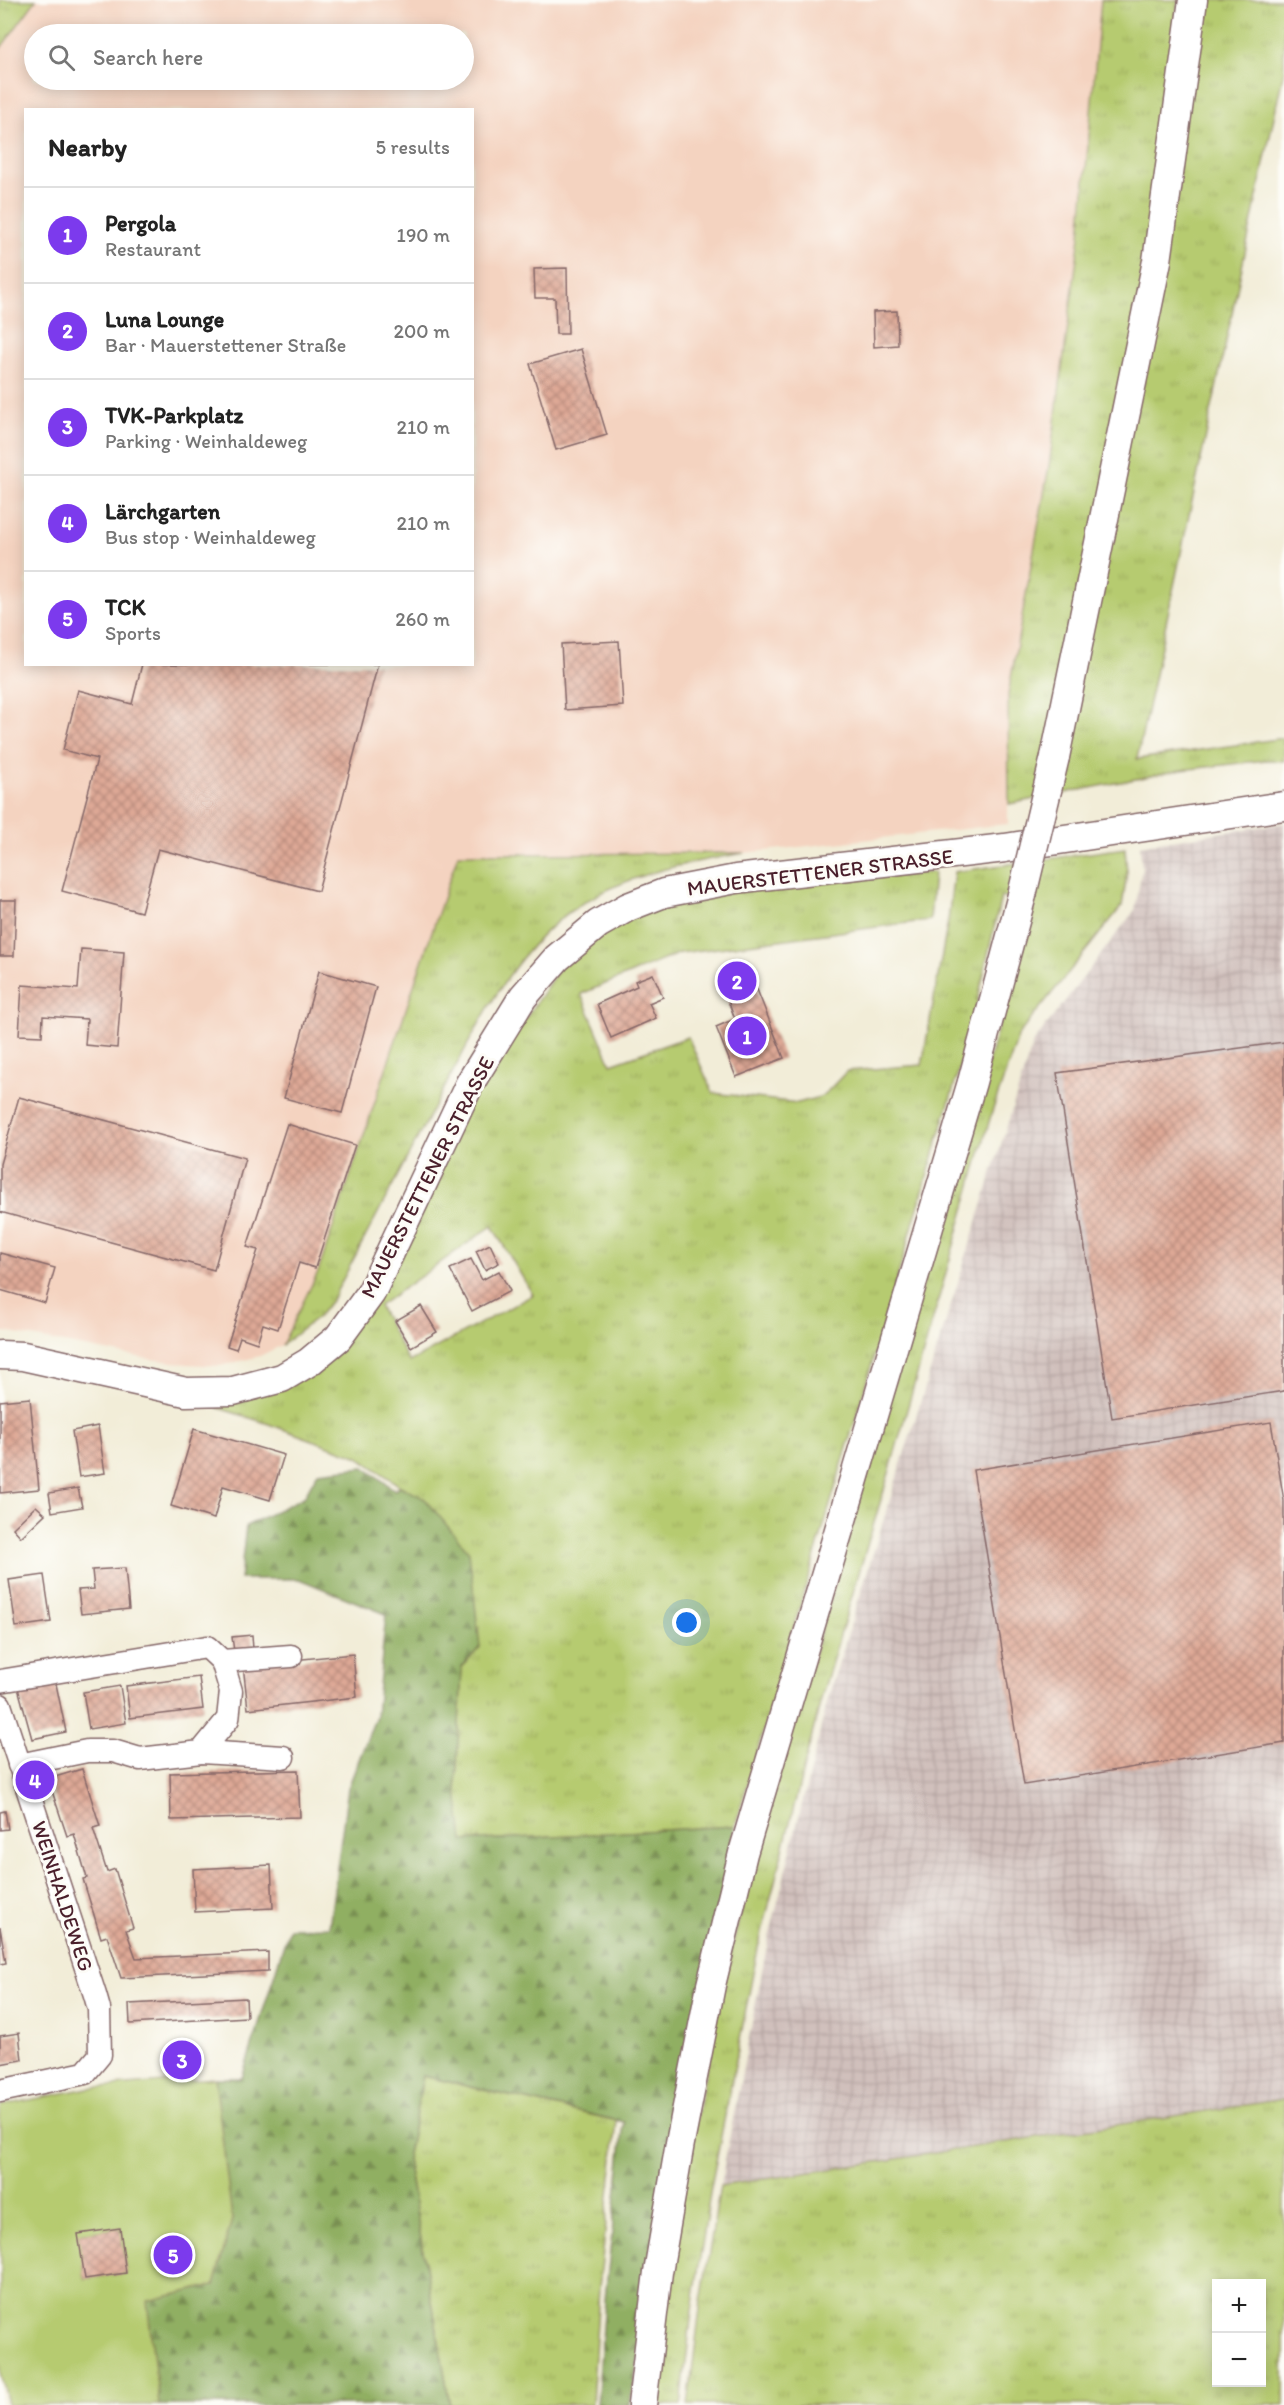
<!DOCTYPE html>
<html lang="en">
<head>
<meta charset="utf-8">
<style>
	body { margin:0; font-family:Itim,sans-serif; background:#f6f6f6; color:#222 }
	.controls { position:absolute; right:18px; bottom:18px; display:grid; overflow:hidden; border-radius:0px; box-shadow:0 3px 15px #0003 }
	.controls button { width:54px; height:54px; display:grid; place-items:center; padding:0; border:0; border-bottom:2px solid #e0e0e0; background:#fff; color:#222; font:30px sans-serif }
	.you { position:absolute; left:687px; top:1623px; width:21px; height:21px; margin:-15px; border:4px solid #fff; border-radius:50%; background:#1a73e8; box-shadow:0 0 0 9px #1a73e833 }
	.badge { display:grid; place-items:center; width:39px; height:39px; border-radius:50%; background:#7c3aed; color:#fff; font-size:20px; font-weight:700 }
	.pin { position:absolute; translate:-50% -50%; border:3px solid #fff; box-shadow:0 2px 6px #0006 }
	.list { margin:0; padding:0; list-style:none }
	h2 { display:flex; justify-content:space-between; align-items:center; height:78px; margin:0; padding:0 24px; font-size:26px }
	h2 small { font-size:20px; font-weight:400; color:#767676 }
	.list li { display:grid; grid-template-columns:39px 1fr auto; gap:18px; align-items:center; box-sizing:border-box; height:96px; padding:0 24px; border-top:2px solid #e0e0e0 }
	.list b { display:block; font-size:22px; white-space:nowrap }
	.list p { margin:0; font-size:20px; white-space:nowrap; color:#767676 }
	.list em { font-size:20px; font-style:normal; color:#767676 }
	.icon { flex:none; width:33px; height:33px; fill:none; stroke:currentColor; stroke-width:2; stroke-linecap:round; stroke-linejoin:round }
	.map { position:relative; flex:none; width:1284px; height:2405px; overflow:hidden }
	.search { position:absolute; background:#fff; box-shadow:0 3px 15px #0003; left:24px; top:24px; width:450px; height:66px; display:flex; align-items:center; gap:15px; box-sizing:border-box; padding:0 21px; border-radius:33px; color:#767676; font-size:22px }
	.panel { position:absolute; background:#fff; box-shadow:0 3px 15px #0003; left:24px; top:108px; width:450px; height:558px; border-radius:0px }
	.map>svg:first-child { display:block }
</style>
</head>
<body>
<div class="map">
<svg width="1284" height="2405" viewBox="0 0 1284 2405">
	<defs>
		<pattern id="industrial-grid" width="8" height="8" patternUnits="userSpaceOnUse" patternTransform="scale(1.5)"><rect width="8" height="8" fill="#d0c0bc"/><path d="M0 4h8M4 0v8" fill="none" stroke="#b4a5a2"/></pattern>
		<pattern id="grass-tufts" width="24" height="20" patternUnits="userSpaceOnUse" patternTransform="scale(1.5)"><rect width="24" height="20" fill="#b6cb6f"/><path d="M3 7l-1-3M5 7V3M7 7l1-3M15 17l-1-3M17 17v-4M19 17l1-3" fill="none" stroke="#9eae60"/></pattern>
		<pattern id="forest-firs" width="22" height="20" patternUnits="userSpaceOnUse" patternTransform="scale(1.5)"><rect width="22" height="20" fill="#90af62"/><path d="M5 1l3.5 6h-7zM16 11l3.5 6h-7z" fill="#788e51"/></pattern>
		<pattern id="building-cross-hatch" width="8" height="8" patternUnits="userSpaceOnUse" patternTransform="scale(1.5)"><rect width="8" height="8" fill="#dea996"/><path d="M0 0l8 8M0 8l8-8" fill="none" stroke="#b6897b"/></pattern>
	</defs>
	<rect width="100%" height="100%" fill="#fdfcf7"/>
	<filter id="ink" filterUnits="userSpaceOnUse"><feTurbulence type="fractalNoise" baseFrequency=".0167" numOctaves="2"/><feDisplacementMap in="SourceGraphic" scale="12" xChannelSelector="R" yChannelSelector="G"/><feConvolveMatrix kernelMatrix="1 2 1 2 8 2 1 2 1" color-interpolation-filters="sRGB"/></filter>
	<filter id="wash" filterUnits="userSpaceOnUse"><feTurbulence type="fractalNoise" baseFrequency=".008" numOctaves="4" result="noise"/><feDisplacementMap in="SourceGraphic" scale="24" xChannelSelector="R" yChannelSelector="G"/><feGaussianBlur stdDeviation="1.35" result="paint"/><feColorMatrix in="noise" values="0 0 0 0 0 0 0 0 0 0 0 0 0 0 0 0 0 1.4 0 .05"/><feComposite in="paint" operator="in"/></filter>
	<g filter="url(#wash)">
		<rect width="100%" height="100%" fill="#f2edd8"/>
		<path fill="#f4d3c0" fill-rule="evenodd" d="M36,0h1065l-21,236 -72,513v75l-264,29 -286,1 -140,418 -36,73 -22,11 -40,10 -33,-2 -44,-6 -143,-27v-119l214,58 31,-112 -226,-61 -19,67v-208h14l2,-56h-16v-851zM34,34h430v46h-430zM26,110h446v554l-94,1 -60,226 -160,-42 -17,63 -79,-21 35,-132 -34,-10 15,-59 54,14 10,-39 -116,-1zM535,269h32l1,65 -12,-1 -1,-35h-20zM897,311l1,34 -24,1 -1,-34zM619,641l4,65 -58,4 -4,-65zM81,949l43,3 -7,96 -32,-3 2,-26 -44,-3 -2,20 -22,-1 4,-50 55,4zM319,972l57,15 -35,126 -56,-15zM287,1124l68,22 -40,122 -16,-5 -21,65 -15,-4 -7,19 -16,-6 -4,12 -9,-3 31,-96 -11,-4z"/>
		<polygon fill="url(#industrial-grid)" points="1284,823 1284,2099 720,2186 767,1946 830,1691 1033,1043 1135,910 1142,869 1140,845"/>
		<g fill="url(#grass-tufts)" stroke="#80754d" stroke-width="1.5" fill-rule="evenodd">
			<polygon points="0,0 36,0 0,49"/>
			<polygon points="1101,0 1178,0 1161,136 1203,0 1284,0 1284,70 1137,759 1284,738 1284,761 1266,760 1181,770 1009,804 1008,695 1049,466 1080,236"/>
			<path d="M1125,848l2,24 -5,34 -103,128 -28,81 -102,358 -66,219 -65,256 -47,239 -19,123 -11,95h-30l15,-130 56,-287 31,-125 284,-968 -36,2 -29,128 -237,801 -273,15 -6,-59 6,-115 18,-20 -55,-148 -25,-13 -41,-29 -93,-34 -63,-20 110,-32 163,-278 86,-129 70,-51 108,-23 194,-18 -4,48 -250,33 -99,41 30,70 77,-27 25,56 85,10 25,-7 24,-25 75,-6 26,-144 6,-49zM492,1226l41,69 -124,67 -30,-56z"/>
			<path d="M744,853c-58,10 -114,20 -164,52 -70,43 -108,134 -147,204 -33,63 -67,126 -100,189l-15,19 -36,28 36,-73 140,-418z"/>
			<polygon points="423,2076 617,2121 599,2288 592,2405 450,2405 407,2159"/>
			<path d="M1284,2099v306h-596l12,-97 20,-122zM1216,2284h46v98h-46z"/>
		</g>
		<polygon fill="url(#forest-firs)" stroke="#6d6746" stroke-width="1.5" points="364,1467 395,1490 400,1486 425,1499 469,1552 480,1647 462,1667 456,1782 463,1841 735,1826 630,2405 597,2405 606,2288 624,2122 423,2076 407,2159 450,2405 159,2405 147,2301 214,2285 232,2219 215,2078 242,2078 289,1928 329,1927 348,1788 376,1716 386,1614 299,1579 240,1579 246,1526 304,1497 318,1472"/>
		<path fill="#b6cb6f" stroke="#80754d" stroke-width="1.5" fill-rule="evenodd" d="M215,2078l17,141 -18,66 -67,16 12,104h-152l-7,-33v-266l88,-18zM120,2228l6,45 -41,6 -6,-45z"/>
		<g id="blocks">
			<g fill="url(#building-cross-hatch)">
				<polygon points="567,268 568,334 556,334 555,298 535,298 534,269"/>
				<polygon points="897,311 898,345 874,347 873,312"/>
				<polygon points="581,349 607,435 556,450 530,364"/>
				<polygon points="619,641 623,706 565,710 561,644"/>
				<polygon points="142,664 378,664 318,891 158,849 141,912 62,891 97,759 63,750 78,690 132,704"/>
				<polygon points="0,900 16,900 14,956 0,956"/>
				<polygon points="81,949 124,952 117,1048 85,1045 87,1019 43,1016 42,1036 19,1035 22,985 78,989"/>
				<polygon points="747,964 784,1058 736,1077 716,1027 735,1019 718,975"/>
				<polygon points="319,971 376,987 342,1113 284,1098"/>
				<polygon points="653,974 663,997 649,1003 656,1018 611,1038 597,1004 637,986 635,981"/>
				<polygon points="1284,1042 1284,1391 1112,1418 1057,1073"/>
				<polygon points="19,1097 245,1158 214,1270 0,1212 0,1164"/>
				<polygon points="287,1124 355,1145 315,1268 299,1263 278,1329 263,1324 257,1343 240,1337 236,1349 227,1346 258,1250 247,1247"/>
				<polygon points="490,1244 499,1263 485,1270 476,1251"/>
				<polygon points="0,1253 55,1268 45,1303 0,1290"/>
				<polygon points="471,1259 482,1280 499,1271 510,1291 472,1311 450,1269"/>
				<polygon points="421,1306 437,1332 411,1347 395,1321"/>
				<polygon points="30,1398 39,1489 0,1493 0,1401"/>
				<polygon points="1271,1422 1284,1501 1284,1743 1024,1785 973,1470"/>
				<polygon points="98,1426 105,1473 79,1477 72,1431"/>
				<polygon points="194,1429 284,1455 270,1500 223,1486 214,1519 171,1506"/>
				<polygon points="78,1488 82,1507 52,1512 49,1493"/>
				<polygon points="36,1506 45,1514 21,1537 13,1528"/>
				<polygon points="125,1568 129,1609 81,1614 78,1590 94,1589 92,1570"/>
				<polygon points="44,1575 51,1622 16,1627 9,1580"/>
				<polygon points="252,1635 253,1649 234,1651 232,1637"/>
				<polygon points="353,1654 357,1697 248,1709 243,1665"/>
				<polygon points="199,1677 203,1709 130,1718 126,1686"/>
				<polygon points="55,1679 66,1732 32,1739 18,1688"/>
				<polygon points="120,1686 126,1723 89,1729 83,1692"/>
				<polygon points="82,1769 100,1826 93,1828 107,1872 115,1869 133,1928 126,1930 136,1958 268,1952 268,1971 121,1978 107,1936 101,1938 83,1879 87,1878 74,1834 67,1836 48,1779"/>
				<polygon points="298,1770 300,1817 171,1820 170,1773"/>
				<polygon points="5,1811 8,1829 0,1830 0,1812"/>
				<polygon points="271,1865 273,1908 195,1912 193,1869"/>
				<polygon points="0,1927 6,1963 0,1964"/>
				<polygon points="246,1998 247,2017 130,2024 129,2004"/>
				<polygon points="19,2033 22,2060 0,2064 0,2036"/>
				<polygon points="120,2228 126,2273 85,2279 78,2234"/>
			</g>
		</g>
	</g>
	<g filter="url(#ink)">
		<use href="#blocks" fill-opacity="0" stroke="#856768" stroke-width="1.5"/>
		<g fill="none" stroke-linecap="round" stroke-linejoin="round">
			<defs>
				<g id="minor">
					<polyline points="222,1661 291,1656"/>
					<polyline points="0,1681 207,1647 222,1661 231,1691 228,1719 201,1752 140,1759 113,1751 87,1751 19,1765"/>
					<polyline points="0,1705 95,1995 99,2009 100,2055 85,2073 0,2091"/>
					<polyline points="201,1752 283,1757"/>
				</g>
				<g id="major">
					<polyline points="1055,757 1157,261 1193,0"/>
					<polyline points="0,1355 23,1356 186,1392 233,1391 282,1378 309,1362 338,1338 371,1293 470,1083 523,997 557,958 598,924 628,907 664,893 736,879 1005,848 1284,806"/>
					<polyline points="642,2405 658,2272 680,2143 711,1985 743,1853 972,1082 1022,895"/>
				</g>
			</defs>
			<use href="#minor" stroke="#856768" stroke-width="25"/>
			<use href="#major" stroke="#856768" stroke-width="31"/>
			<use href="#minor" stroke="#fff" stroke-width="22"/>
			<use href="#major" stroke="#fff" stroke-width="28"/>
			<defs>
				<polyline id="major-bridge" points="1022,895 1055,757"/>
			</defs>
			<use href="#major-bridge" stroke="#856768" stroke-width="31" stroke-linecap="butt"/>
			<use href="#major-bridge" stroke="#fff" stroke-width="28"/>
		</g>
	</g>
	<g text-anchor="middle" dominant-baseline="central" stroke-width="6" stroke-linejoin="round" paint-order="stroke">
		<g font-size="21" fill="#4a1f2b" stroke="#fdfcf7">
			<text transform="translate(820 872) rotate(-7)">MAUERSTETTENER STRASSE</text>
			<text transform="translate(427 1177) rotate(-63)">MAUERSTETTENER STRASSE</text>
			<text transform="translate(63 1896) rotate(72)">WEINHALDEWEG</text>
		</g>
	</g>
</svg>
<div class="controls">
<button>+</button>
<button>−</button>
</div>
<div class="you"></div>
<div class="pin badge" style="left:747px;top:1036px">1</div>
<div class="pin badge" style="left:737px;top:981px">2</div>
<div class="pin badge" style="left:182px;top:2060px">3</div>
<div class="pin badge" style="left:35px;top:1780px">4</div>
<div class="pin badge" style="left:173px;top:2255px">5</div>
<div class="search"><svg class="icon" aria-label="search" viewBox="0 0 24 24"><circle cx="10" cy="10" r="6"/><path d="M15 15l6 6"/></svg>Search here</div>
<section class="panel">
<h2>Nearby<small>5 results</small></h2>
<ul class="list">
<li><span class="badge">1</span><div><b>Pergola</b><p>Restaurant</p></div><em>190 m</em></li>
<li><span class="badge">2</span><div><b>Luna Lounge</b><p>Bar · Mauerstettener Straße</p></div><em>200 m</em></li>
<li><span class="badge">3</span><div><b>TVK-Parkplatz</b><p>Parking · Weinhaldeweg</p></div><em>210 m</em></li>
<li><span class="badge">4</span><div><b>Lärchgarten</b><p>Bus stop · Weinhaldeweg</p></div><em>210 m</em></li>
<li><span class="badge">5</span><div><b>TCK</b><p>Sports</p></div><em>260 m</em></li>
</ul>
</section>
</div>
</body>
</html>
